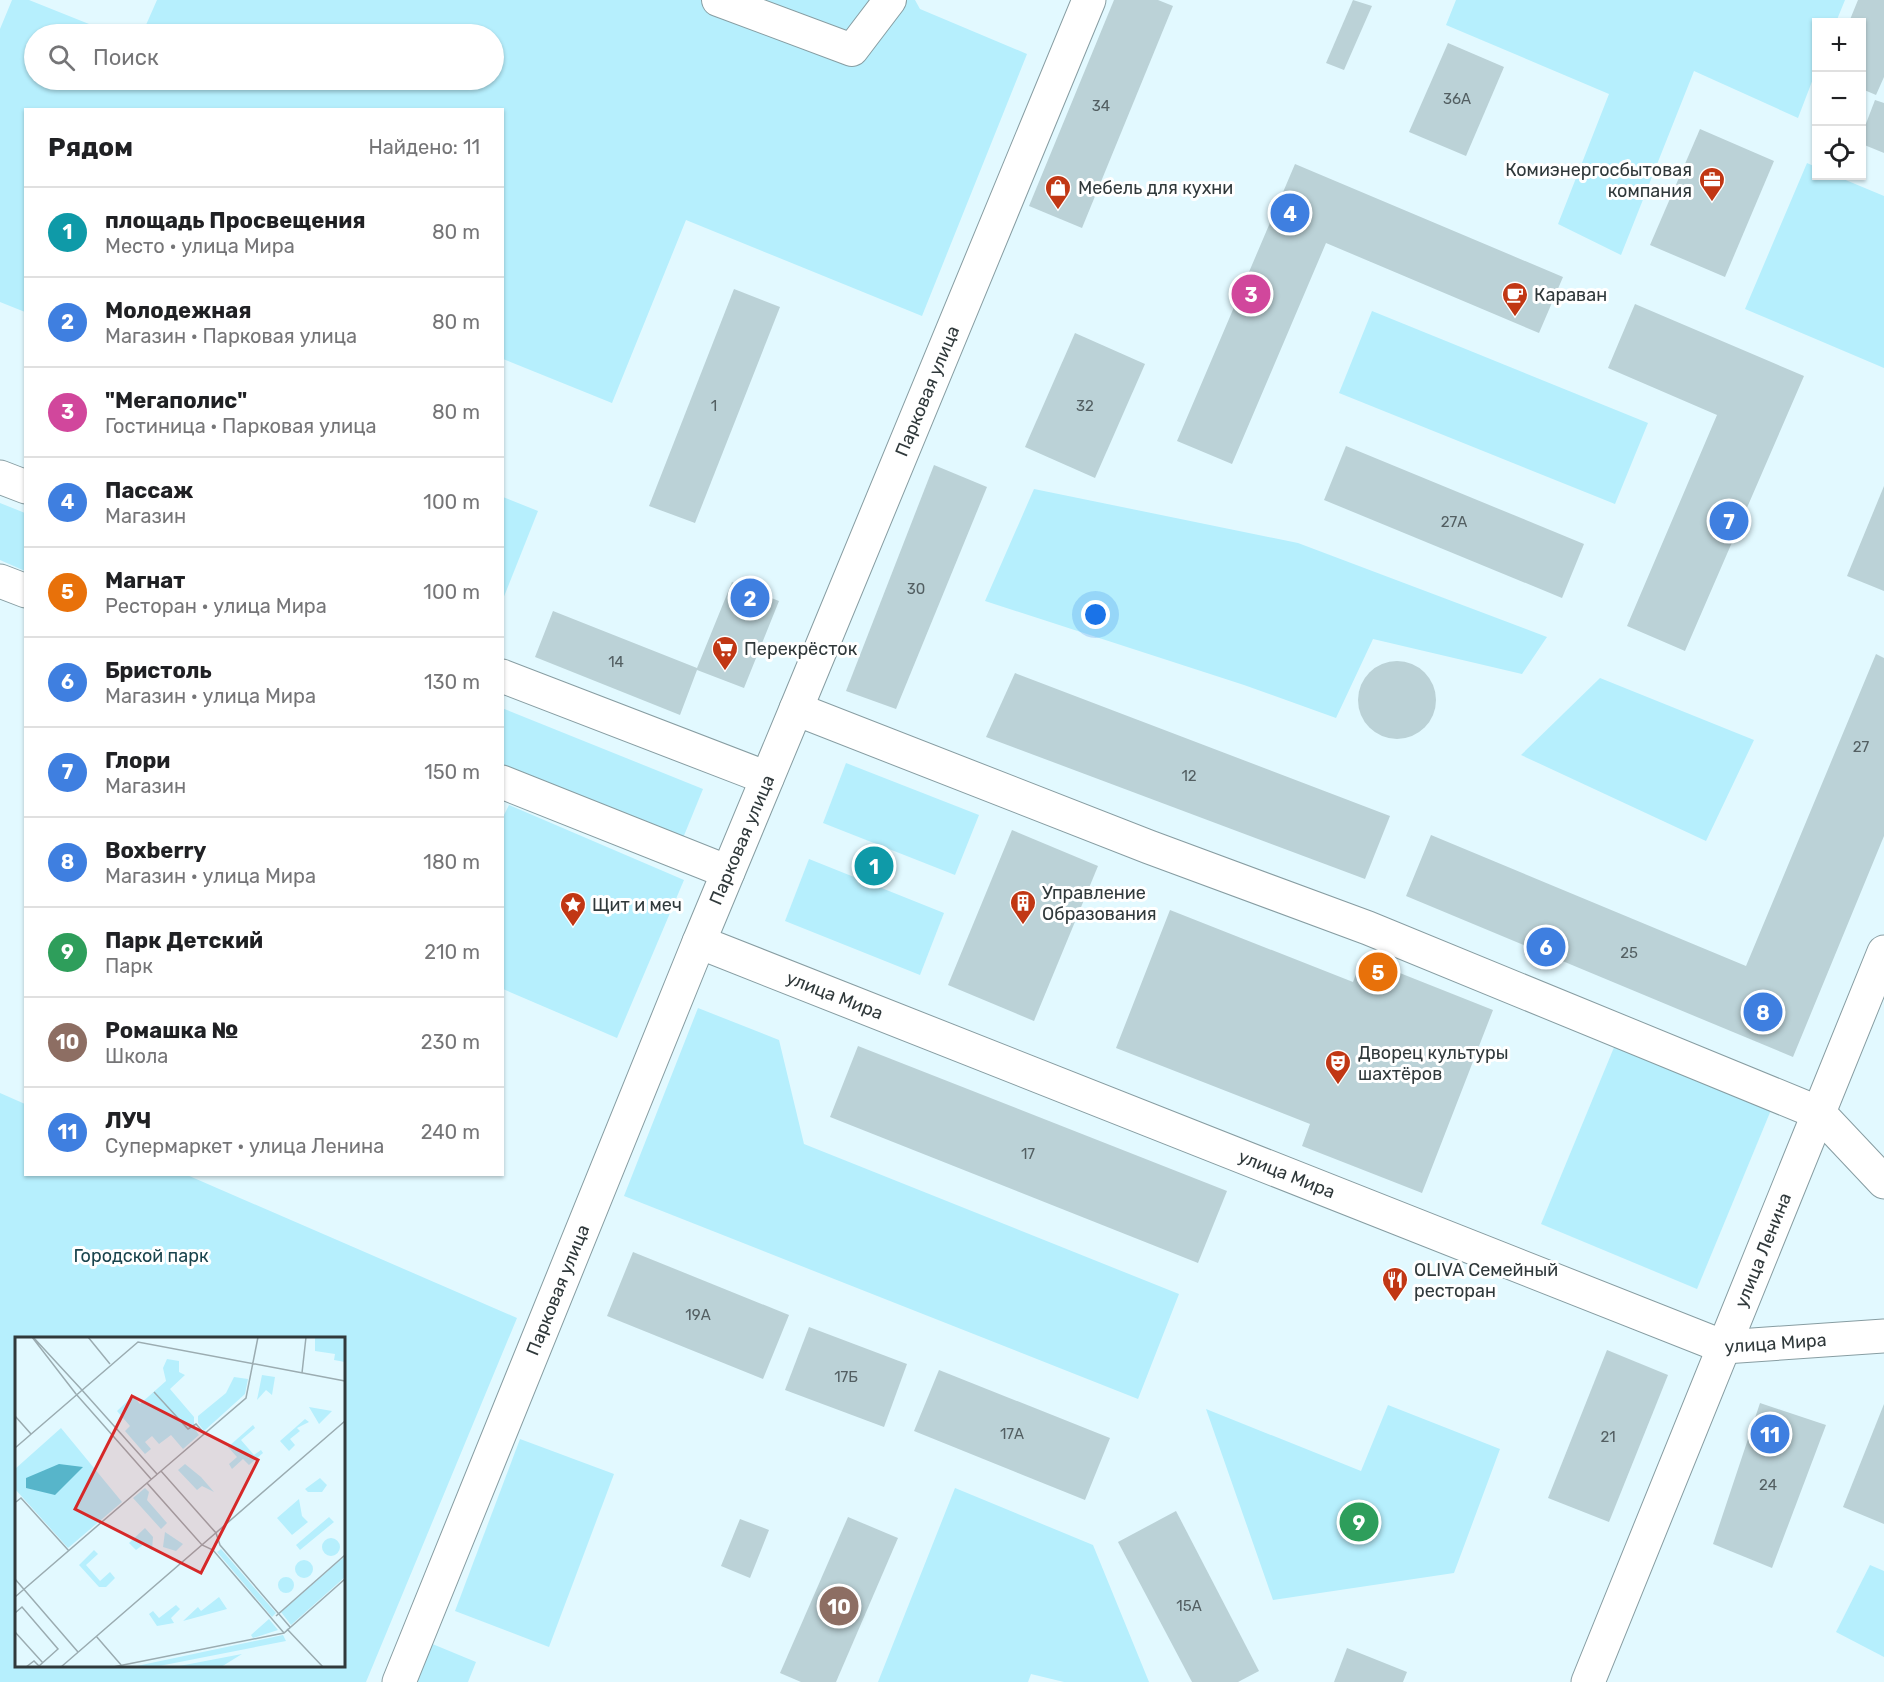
<!DOCTYPE html>
<html lang="ru">
<head>
<meta charset="utf-8">
<style>
	body { margin:0; font-family:Rubik,sans-serif; background:#f2f2f2; color:#202124 }
	.controls { position:absolute; right:18px; top:18px; display:grid; overflow:hidden; border-radius:0px; box-shadow:0 2px 4px #0004 }
	.controls button { width:54px; height:54px; display:grid; place-items:center; padding:0; border:0; border-bottom:2px solid #e0e0e0; background:#fff; color:#202124; font:30px sans-serif }
	.you { position:absolute; left:1096px; top:615px; width:21px; height:21px; margin:-15px; border:4px solid #fff; border-radius:50%; background:#1a73e8; box-shadow:0 0 0 9px #1a73e833 }
	.badge { display:grid; place-items:center; width:39px; height:39px; border-radius:50%; background:#111827; color:#fff; font-size:20px; font-weight:700 }
	.pin { position:absolute; translate:-50% -50%; border:3px solid #fff; box-shadow:0 2px 6px #0006 }
	.list { margin:0; padding:0; list-style:none }
	h2 { display:flex; justify-content:space-between; align-items:center; height:78px; margin:0; padding:0 24px; font-size:26px }
	h2 small { font-size:20px; font-weight:400; color:#757577 }
	.list li { display:grid; grid-template-columns:39px 1fr auto; gap:18px; align-items:center; box-sizing:border-box; height:90px; padding:0 24px; border-top:2px solid #e0e0e0 }
	.list b { display:block; font-size:22px; white-space:nowrap }
	.list p { margin:0; font-size:20px; white-space:nowrap; color:#757577 }
	.list em { font-size:20px; font-style:normal; color:#757577 }
	.icon { flex:none; width:33px; height:33px; fill:none; stroke:currentColor; stroke-width:2; stroke-linecap:round; stroke-linejoin:round }
	.map { position:relative; flex:none; width:1884px; height:1682px; overflow:hidden }
	.search { position:absolute; background:#fff; box-shadow:0 2px 4px #0004; left:24px; top:24px; width:480px; height:66px; display:flex; align-items:center; gap:15px; box-sizing:border-box; padding:0 21px; border-radius:33px; color:#757577; font-size:22px }
	.panel { position:absolute; background:#fff; box-shadow:0 2px 4px #0004; left:24px; top:108px; width:480px; height:1068px; border-radius:0px }
	.map>svg:first-child { display:block }
</style>
</head>
<body>
<div class="map">
<svg width="1884" height="1682" viewBox="0 0 1884 1682">
	<rect width="100%" height="100%" fill="#e2f9ff"/>
	<g fill="#b6effd" fill-rule="evenodd">
		<polygon points="12,0 29,0 114,34 34,34 34,80 494,80 494,34 142,34 157,0 915,0 920,9 1027,54 922,316 686,220 612,403 503,359 502,110 26,110 25,312 0,302 0,29"/>
		<polygon points="1456,0 1845,0 1836,22 1816,22 1816,71 1798,118 1694,71 1621,255 1558,224 1609,94 1446,25"/>
		<polygon points="1807,163 1816,167 1816,176 1836,176 1884,196 1884,368 1745,309"/>
		<polygon points="1372,311 1648,423 1615,504 1339,393"/>
		<polygon points="1034,489 1298,543 1547,637 1522,674 1373,639 1336,718 1244,685 985,601"/>
		<polygon points="503,497 538,511 503,599"/>
		<polygon points="0,503 25,513 25,571 0,560"/>
		<polygon points="1600,678 1754,740 1706,841 1521,755"/>
		<polygon points="502,708 703,789 683,838 503,765"/>
		<polygon points="846,763 979,815 955,875 823,823"/>
		<polygon points="509,805 684,880 617,1038 503,989 502,819"/>
		<polygon points="809,859 944,913 920,975 785,921"/>
		<polygon points="698,1008 779,1040 804,1144 1179,1294 1138,1399 624,1196"/>
		<polygon points="1615,1045 1771,1110 1697,1289 1541,1224"/>
		<path d="M0,1093l25,11 1,70 161,1 330,143 -151,364h-366zM16,1338h328v328h-328z"/>
		<polygon points="1388,1405 1500,1449 1454,1573 1273,1600 1206,1409 1361,1471"/>
		<polygon points="520,1439 614,1474 549,1647 455,1611"/>
		<polygon points="955,1488 1093,1545 1149,1682 1064,1682 1031,1674 1028,1682 878,1682"/>
		<polygon points="1870,1565 1884,1571 1884,1657 1836,1632"/>
		<polygon points="430,1643 476,1662 468,1682 414,1682"/>
	</g>
	<g fill="#bbd2d7">
		<polygon points="1114,0 1158,0 1173,6 1082,228 1029,206"/>
		<polygon points="1353,0 1372,6 1344,70 1326,63"/>
		<polygon points="1858,0 1884,0 1884,77 1876,95 1862,89 1862,22 1849,22"/>
		<polygon points="1448,43 1504,67 1466,156 1409,132"/>
		<polygon points="1875,100 1884,103 1884,153 1862,144 1862,134"/>
		<polygon points="1700,129 1774,161 1725,277 1650,245"/>
		<polygon points="1295,164 1563,277 1539,333 1326,243 1232,464 1177,441"/>
		<polygon points="734,289 780,307 695,523 649,506"/>
		<polygon points="1635,304 1804,376 1685,651 1627,626 1717,415 1608,368"/>
		<polygon points="1075,333 1145,364 1095,478 1025,447"/>
		<polygon points="1346,446 1584,544 1562,598 1324,500"/>
		<polygon points="934,465 987,487 896,709 846,691"/>
		<polygon points="1884,486 1884,591 1847,576"/>
		<polygon points="732,582 779,601 744,688 697,670 680,715 535,657 553,611 697,668"/>
		<polygon points="1876,654 1884,658 1884,836 1793,1057 1406,896 1431,835 1746,966"/>
		<circle cx="1397" cy="700" r="39"/>
		<polygon points="1015,673 1390,816 1365,879 986,737"/>
		<polygon points="1012,830 1098,866 1034,1021 948,985"/>
		<polygon points="1170,910 1353,982 1362,958 1493,1010 1422,1193 1302,1146 1310,1124 1116,1048"/>
		<polygon points="858,1046 1227,1191 1198,1263 830,1117"/>
		<polygon points="633,1252 789,1315 763,1379 607,1316"/>
		<polygon points="809,1327 907,1364 884,1427 785,1390"/>
		<polygon points="1607,1350 1668,1375 1609,1522 1548,1498"/>
		<polygon points="939,1370 1110,1438 1085,1500 914,1431"/>
		<polygon points="1760,1403 1826,1425 1772,1568 1713,1544"/>
		<polygon points="1884,1404 1884,1524 1843,1507"/>
		<polygon points="1176,1511 1259,1671 1238,1682 1192,1682 1118,1542"/>
		<polygon points="848,1517 898,1538 836,1682 801,1682 780,1673"/>
		<polygon points="740,1519 769,1530 750,1578 721,1566"/>
		<polygon points="1347,1648 1407,1672 1403,1682 1334,1682"/>
	</g>
	<g fill="none" stroke-linecap="round" stroke-linejoin="round">
		<defs>
			<polyline id="minor" points="718,0 852,50 890,0"/>
			<g id="tertiary">
				<path id="s1" d="M796,709l293,-709"/>
				<path id="s2" d="M399,1682l300,-740"/>
			</g>
			<g id="secondary">
				<polyline points="0,477 26,487"/>
				<polyline points="0,581 26,591"/>
				<polyline points="502,676 767,778"/>
				<polyline points="502,782 728,872"/>
				<path id="s3" d="M1884,1182l-65,-69 -451,-185 -219,-81 -353,-138 -97,233 1025,405 160,-11"/>
				<path id="s4" d="M1588,1682l296,-730"/>
			</g>
		</defs>
		<use href="#minor" stroke="#879da2" stroke-width="34"/>
		<use href="#tertiary" stroke="#879da2" stroke-width="35"/>
		<use href="#secondary" stroke="#879da2" stroke-width="35"/>
		<use href="#minor" stroke="#fff" stroke-width="32"/>
		<use href="#tertiary" stroke="#fff" stroke-width="33"/>
		<use href="#secondary" stroke="#fff" stroke-width="33"/>
	</g>
	<defs>
		<symbol id="office-pin" viewBox="-11 -11 22 30"><path d="M0 17L-7.5 6A9.5 9.5 0 1 1 7.5 6Z" fill="#c13714" stroke="#fff"/><path d="M-6-3h4V-5.5h4V-3h4V5H-6ZM-1-4.5V-3h2v-1.5ZM-6 0V1H6V0Z" fill="#fff"/></symbol>
		<symbol id="shop-pin" viewBox="-11 -11 22 30"><path d="M0 17L-7.5 6A9.5 9.5 0 1 1 7.5 6Z" fill="#c13714" stroke="#fff"/><path d="M-5-2.5h2.3a2.7 3.5 0 0 1 5.4 0H5L5.5 6h-11ZM-1.5-2.5h3a1.5 2.3 0 0 0-3 0Z" fill="#fff"/></symbol>
		<symbol id="cafe-pin" viewBox="-11 -11 22 30"><path d="M0 17L-7.5 6A9.5 9.5 0 1 1 7.5 6Z" fill="#c13714" stroke="#fff"/><path d="M-5.5-4.5H6V0H3Q3 3.5 0 3.5H-2.5Q-5.5 3.5-5.5 0ZM3-3.2v2h1.7v-2ZM-6 4.5H4V6H-6Z" fill="#fff"/></symbol>
		<symbol id="supermarket-pin" viewBox="-11 -11 22 30"><path d="M0 17L-7.5 6A9.5 9.5 0 1 1 7.5 6Z" fill="#c13714" stroke="#fff"/><path d="M-6-5.5h2.5l.6 2H6L4.5 2H-2.5L-4.4-4H-6ZM-1.5 3.2a1.3 1.3 0 1 0 .1 0ZM3 3.2a1.3 1.3 0 1 0 .1 0Z" fill="#fff"/></symbol>
		<symbol id="building-pin" viewBox="-11 -11 22 30"><path d="M0 17L-7.5 6A9.5 9.5 0 1 1 7.5 6Z" fill="#c13714" stroke="#fff"/><path d="M-4-6H4V6H1V3H-1V6H-4ZM-2.5-4.3h1.7v1.8h-1.7ZM.8-4.3h1.7v1.8H.8ZM-2.5-1h1.7V.8h-1.7ZM.8-1h1.7V.8H.8Z" fill="#fff"/></symbol>
		<symbol id="sight-pin" viewBox="-11 -11 22 30"><path d="M0 17L-7.5 6A9.5 9.5 0 1 1 7.5 6Z" fill="#c13714" stroke="#fff"/><path d="M0-6L1.8-2.2L6-1.7L2.9 1.2L3.7 5.4L0 3.3L-3.7 5.4L-2.9 1.2L-6-1.7L-1.8-2.2Z" fill="#fff"/></symbol>
		<symbol id="theatre-pin" viewBox="-11 -11 22 30"><path d="M0 17L-7.5 6A9.5 9.5 0 1 1 7.5 6Z" fill="#c13714" stroke="#fff"/><path d="M-5-5.5Q0-4 5-5.5V0Q5 5 0 6Q-5 5-5 0ZM-3.3-2.5H-1v1.5H-3.3ZM1-2.5H3.3v1.5H1ZM-2.8 1Q0 5.5 2.8 1Z" fill="#fff"/></symbol>
		<symbol id="restaurant-pin" viewBox="-11 -11 22 30"><path d="M0 17L-7.5 6A9.5 9.5 0 1 1 7.5 6Z" fill="#c13714" stroke="#fff"/><path d="M-5-6h1v4h1v-4h1v4h1v-4h1v5L-1.5 .5V6h-2V.5L-5-1ZM5-6V6H3V1.5H1.5Q1.5-4 5-6Z" fill="#fff"/></symbol>
	</defs>
	<g fill-rule="evenodd">
		<use href="#office-pin" x="1697" y="165" width="30" height="40"/>
		<use href="#shop-pin" x="1043" y="173" width="30" height="40"/>
		<use href="#cafe-pin" x="1500" y="280" width="30" height="40"/>
		<use href="#supermarket-pin" x="710" y="634" width="30" height="40"/>
		<use href="#building-pin" x="1008" y="888" width="30" height="40"/>
		<use href="#sight-pin" x="558" y="890" width="30" height="40"/>
		<use href="#theatre-pin" x="1323" y="1048" width="30" height="40"/>
		<use href="#restaurant-pin" x="1380" y="1265" width="30" height="40"/>
	</g>
	<g text-anchor="middle" dominant-baseline="central" stroke-width="6" stroke-linejoin="round" paint-order="stroke">
		<g font-size="15" fill="#535f62">
			<text x="1457" y="99">36А</text>
			<text x="1101" y="106">34</text>
			<text x="714" y="406">1</text>
			<text x="1085" y="406">32</text>
			<text x="1454" y="522">27А</text>
			<text x="916" y="589">30</text>
			<text x="616" y="662">14</text>
			<text x="1861" y="747">27</text>
			<text x="1189" y="776">12</text>
			<text x="1629" y="953">25</text>
			<text x="1028" y="1154">17</text>
			<text x="698" y="1315">19А</text>
			<text x="846" y="1377">17Б</text>
			<text x="1012" y="1434">17А</text>
			<text x="1608" y="1437">21</text>
			<text x="1768" y="1485">24</text>
			<text x="1189" y="1606">15А</text>
		</g>
		<g font-size="18" fill="#30393b" stroke="#fff" text-anchor="start">
			<text x="1692" y="170" text-anchor="end">Комиэнергосбытовая<tspan x="1692" dy="21">компания</tspan></text>
			<text x="1078" y="188">Мебель для кухни</text>
			<text x="1534" y="295">Караван</text>
			<text x="744" y="649">Перекрёсток</text>
			<text x="1042" y="893">Управление<tspan x="1042" dy="21">Образования</tspan></text>
			<text x="592" y="905">Щит и меч</text>
			<text x="1358" y="1053">Дворец культуры<tspan x="1358" dy="21">шахтёров</tspan></text>
			<text x="1414" y="1270">OLIVA Семейный<tspan x="1414" dy="21">ресторан</tspan></text>
		</g>
		<g font-size="18" fill="#30393b" stroke="#fff">
			<text stroke="none"><textPath href="#s1" startOffset="344">Парковая улица</textPath></text>
			<text transform="translate(742 840) rotate(-67)">Парковая улица</text>
			<text stroke="none"><textPath href="#s3" startOffset="1593">улица Мира</textPath></text>
			<text stroke="none"><textPath href="#s3" startOffset="2079">улица Мира</textPath></text>
			<text stroke="none"><textPath href="#s4" startOffset="466">улица Ленина</textPath></text>
			<text stroke="none"><textPath href="#s2" startOffset="423">Парковая улица</textPath></text>
			<text stroke="none"><textPath href="#s3" startOffset="2601">улица Мира</textPath></text>
		</g>
		<g font-size="18" fill="#19444d" stroke="#fff">
			<text x="141" y="1256">Городской парк</text>
		</g>
	</g>
	<g transform="translate(15 1337)">
		<rect width="330" height="330" fill="#e2f9ff"/>
		<path d="M300,0h30v25l-11,-2 1,-6 -20,-3zM152,22l12,2v11l6,3 -15,14 24,28v11l5,7 -16,14 -12,-14 -12,9 -7,-8 -7,6 6,7 -6,5 -20,-23 5,-5 -13,-15 16,-15 7,8 26,-23 -3,-13zM247,38l13,2 -3,18 -6,-5 -9,10zM219,40l14,2 -3,15 -41,37 -6,-8v-7l28,-23zM294,70l23,4 -13,13zM290,82l4,3 -12,6 3,3 -10,8 5,6 -6,6 -9,-10zM238,88l2,3 -14,12 13,15 7,-5 2,3 -14,12 -6,-6 -11,10 -3,-5 8,-7 -9,-10zM46,91l61,74 -54,46 -53,-59v-20zM170,127l16,13 13,15 -12,-6 -5,4 -19,-20zM305,141l7,7 -5,7h-14l-3,-3zM130,151l4,4 -2,8 20,23 -6,6 -28,-31zM284,162l3,17 6,6 -16,13 -15,-17zM314,180l5,5 -34,28 -4,-5zM130,191l8,9 -1,13 -8,-6 -8,6 -7,-7zM150,195l18,12 -7,7 -13,-4zM307 210a9 9 0 1 1 18 0a9 9 0 1 1-18 0ZM206,212l55,64 -4,4 -55,-65zM79,213l4,4 -12,11 14,16 10,-9 5,6 -9,9h-7l-20,-22zM330,219v21l-54,48 -10,-13zM280 232a9 9 0 1 1 18 0a9 9 0 1 1-18 0ZM263 248a8 8 0 1 1 16 0a8 8 0 1 1-16 0ZM204,260l8,12 -44,12 15,-14 3,4zM161,268l4,4 -9,9 3,5 -17,3 -8,-12 4,-3 6,7zM254,282l9,11 -25,8 -2,-3zM268,298l3,6 -132,26h-22zM227,317l-21,13h-47z" fill="#b6effd"/>
		<path d="M44,127l24,3 -28,28 -29,-7v-10z" fill="#57b5ca"/>
		<path fill="none" stroke="#9bacb1" stroke-width="1.5" d="M17,0l44,57M18,0l48,52M73,0l22,27M287,36l4,-36M66,52l76,85M139,55l34,37 8,-5 9,10M61,57l75,85M0,79l16,18M0,111l123,-106 207,39M146,134l85,-73 12,-61M1,165l5,-4 48,53M0,242l63,73M0,260l132,-114M0,276l7,-6 36,42 -19,17 -5,-5 -8,6M261,279l69,-61M272,292l36,38M0,295l28,31M269,296l-71,-83 -11,-5 -55,-62 14,-12 55,62 4,12 70,82M81,299l26,30M46,330l284,-246M98,330l171,-34 61,-54"/>
		<path fill="#d62828" fill-opacity="0.15" stroke="#d62828" stroke-width="3" d="M117,59l126,64 -57,113 -126,-64z"/>
		<rect width="330" height="330" fill="none" stroke="#30393b" stroke-width="3"/>
	</g>
</svg>
<div class="controls">
<button>+</button>
<button>−</button>
<button><svg class="icon" aria-label="locate" viewBox="0 0 24 24"><circle cx="12" cy="12" r="6"/><path d="M12 2v4M12 18v4M2 12h4M18 12h4"/></svg></button>
</div>
<div class="you"></div>
<div class="pin badge" style="left:874px;top:866px;background:#0f9aa8">1</div>
<div class="pin badge" style="left:750px;top:598px;background:#3f7fe0">2</div>
<div class="pin badge" style="left:1251px;top:294px;background:#d1479c">3</div>
<div class="pin badge" style="left:1290px;top:213px;background:#3f7fe0">4</div>
<div class="pin badge" style="left:1378px;top:972px;background:#e8710a">5</div>
<div class="pin badge" style="left:1546px;top:947px;background:#3f7fe0">6</div>
<div class="pin badge" style="left:1729px;top:521px;background:#3f7fe0">7</div>
<div class="pin badge" style="left:1763px;top:1012px;background:#3f7fe0">8</div>
<div class="pin badge" style="left:1359px;top:1522px;background:#2e9e5b">9</div>
<div class="pin badge" style="left:839px;top:1606px;background:#8d6e63">10</div>
<div class="pin badge" style="left:1770px;top:1434px;background:#3f7fe0">11</div>
<div class="search"><svg class="icon" aria-label="search" viewBox="0 0 24 24"><circle cx="10" cy="10" r="6"/><path d="M15 15l6 6"/></svg>Поиск</div>
<section class="panel">
<h2>Рядом<small>Найдено: 11</small></h2>
<ul class="list">
<li><span class="badge" style="background:#0f9aa8">1</span><div><b>площадь Просвещения</b><p>Место · улица Мира</p></div><em>80 m</em></li>
<li><span class="badge" style="background:#3f7fe0">2</span><div><b>Молодежная</b><p>Магазин · Парковая улица</p></div><em>80 m</em></li>
<li><span class="badge" style="background:#d1479c">3</span><div><b>&quot;Мегаполис&quot;</b><p>Гостиница · Парковая улица</p></div><em>80 m</em></li>
<li><span class="badge" style="background:#3f7fe0">4</span><div><b>Пассаж</b><p>Магазин</p></div><em>100 m</em></li>
<li><span class="badge" style="background:#e8710a">5</span><div><b>Магнат</b><p>Ресторан · улица Мира</p></div><em>100 m</em></li>
<li><span class="badge" style="background:#3f7fe0">6</span><div><b>Бристоль</b><p>Магазин · улица Мира</p></div><em>130 m</em></li>
<li><span class="badge" style="background:#3f7fe0">7</span><div><b>Глори</b><p>Магазин</p></div><em>150 m</em></li>
<li><span class="badge" style="background:#3f7fe0">8</span><div><b>Boxberry</b><p>Магазин · улица Мира</p></div><em>180 m</em></li>
<li><span class="badge" style="background:#2e9e5b">9</span><div><b>Парк Детский</b><p>Парк</p></div><em>210 m</em></li>
<li><span class="badge" style="background:#8d6e63">10</span><div><b>Ромашка №</b><p>Школа</p></div><em>230 m</em></li>
<li><span class="badge" style="background:#3f7fe0">11</span><div><b>ЛУЧ</b><p>Супермаркет · улица Ленина</p></div><em>240 m</em></li>
</ul>
</section>
</div>
</body>
</html>
